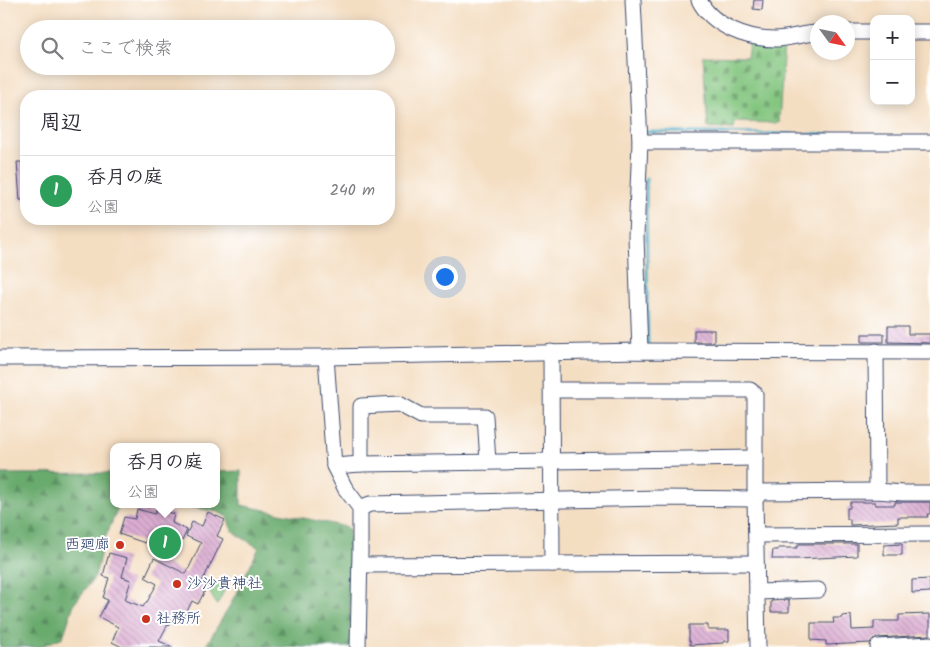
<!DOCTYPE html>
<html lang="ja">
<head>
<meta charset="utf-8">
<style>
	body { margin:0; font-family:Kalam,"Klee One",sans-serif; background:#f2f2f3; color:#2b2b33 }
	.controls { position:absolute; right:15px; top:15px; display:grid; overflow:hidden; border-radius:10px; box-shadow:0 2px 12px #0003 }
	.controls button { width:45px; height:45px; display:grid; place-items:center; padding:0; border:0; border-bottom:1px solid #e1e1e2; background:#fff; color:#2b2b33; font:25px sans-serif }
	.compass { position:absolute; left:810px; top:15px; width:45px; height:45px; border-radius:50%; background:#fff; box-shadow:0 2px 12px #0003; rotate:123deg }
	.you { position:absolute; left:444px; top:276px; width:18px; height:18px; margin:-12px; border:4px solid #fff; border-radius:50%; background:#1a73e8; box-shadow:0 0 0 8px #1a73e833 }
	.badge { display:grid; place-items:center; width:32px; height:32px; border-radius:50%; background:#0f766e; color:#fff; font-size:16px; font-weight:700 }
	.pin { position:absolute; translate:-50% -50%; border:2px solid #fff; box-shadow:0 1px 5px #0006 }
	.popup { position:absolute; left:110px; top:443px; width:110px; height:65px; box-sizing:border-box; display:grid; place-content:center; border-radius:10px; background:#fff; filter:drop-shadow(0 1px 4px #0005); font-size:16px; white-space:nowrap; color:#7c7c81 }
	.popup b { font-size:19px; color:#2b2b33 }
	.popup::after { content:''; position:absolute; left:50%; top:100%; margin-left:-10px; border:10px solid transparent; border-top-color:#fff }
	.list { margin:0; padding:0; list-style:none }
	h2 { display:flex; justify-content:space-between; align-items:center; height:65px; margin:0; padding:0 20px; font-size:21px }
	h2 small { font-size:16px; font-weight:400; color:#7c7c81 }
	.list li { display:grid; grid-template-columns:32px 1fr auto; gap:15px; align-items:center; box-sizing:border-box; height:70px; padding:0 20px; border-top:1px solid #e1e1e2 }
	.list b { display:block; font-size:19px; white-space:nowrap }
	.list p { margin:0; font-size:16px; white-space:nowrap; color:#7c7c81 }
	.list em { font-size:16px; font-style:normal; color:#7c7c81 }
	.icon { flex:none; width:28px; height:28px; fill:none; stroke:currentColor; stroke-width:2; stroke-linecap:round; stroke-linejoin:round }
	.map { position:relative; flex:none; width:930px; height:647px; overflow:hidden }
	.search { position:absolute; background:#fff; box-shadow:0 2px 12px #0003; left:20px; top:20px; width:375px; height:55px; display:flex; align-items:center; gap:12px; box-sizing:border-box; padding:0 18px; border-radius:28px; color:#7c7c81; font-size:19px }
	.panel { position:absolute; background:#fff; box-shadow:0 2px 12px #0003; left:20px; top:90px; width:375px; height:135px; border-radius:20px }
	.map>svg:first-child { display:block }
</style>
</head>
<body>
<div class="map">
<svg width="930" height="647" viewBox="0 0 930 647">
	<defs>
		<pattern id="forest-firs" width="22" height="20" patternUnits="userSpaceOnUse" patternTransform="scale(1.25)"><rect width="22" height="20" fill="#69aa6d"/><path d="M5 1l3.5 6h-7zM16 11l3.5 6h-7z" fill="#568b5d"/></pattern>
		<pattern id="cemetery-stones" width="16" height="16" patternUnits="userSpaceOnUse" patternTransform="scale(1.25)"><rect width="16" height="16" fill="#82c57e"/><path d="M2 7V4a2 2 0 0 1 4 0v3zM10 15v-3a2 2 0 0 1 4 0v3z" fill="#6aa06a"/></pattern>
		<pattern id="building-back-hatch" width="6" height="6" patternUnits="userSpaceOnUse" patternTransform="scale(1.25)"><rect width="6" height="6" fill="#ddaed3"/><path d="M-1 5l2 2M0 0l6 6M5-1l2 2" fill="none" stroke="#b28eae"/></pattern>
	</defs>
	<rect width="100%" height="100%" fill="#fff"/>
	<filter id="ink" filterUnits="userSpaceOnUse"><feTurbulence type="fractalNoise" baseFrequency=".02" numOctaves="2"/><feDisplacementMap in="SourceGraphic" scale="10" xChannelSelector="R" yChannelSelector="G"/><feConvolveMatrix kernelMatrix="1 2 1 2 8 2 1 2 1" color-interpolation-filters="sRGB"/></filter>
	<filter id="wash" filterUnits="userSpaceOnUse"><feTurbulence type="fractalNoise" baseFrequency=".0096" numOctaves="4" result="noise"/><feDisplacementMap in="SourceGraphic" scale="20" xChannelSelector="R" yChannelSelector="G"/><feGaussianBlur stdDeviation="1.12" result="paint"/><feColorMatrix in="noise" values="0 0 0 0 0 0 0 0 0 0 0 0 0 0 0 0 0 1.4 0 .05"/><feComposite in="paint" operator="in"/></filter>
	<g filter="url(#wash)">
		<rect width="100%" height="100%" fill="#f4dec2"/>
		<g fill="url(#forest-firs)" stroke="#426c66">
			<polygon points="241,471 241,505 347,527 349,530 351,647 205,647 229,607 259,548 236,534 231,528 227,517 218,512 175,504 216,504 216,472"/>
			<polygon points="114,473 114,504 126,504 119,506 103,543 95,577 74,604 63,637 40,647 0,647 0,474"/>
		</g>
		<polygon fill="url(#cemetery-stones)" stroke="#4e7a6e" points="750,38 784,41 779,123 735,122 734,129 708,127 703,56 747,57"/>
		<g fill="#82c57e" stroke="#4e7a6e">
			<polygon points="166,539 175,542 171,547 163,545 158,547 153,545"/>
			<polygon points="219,580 227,585 217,605 210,593"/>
		</g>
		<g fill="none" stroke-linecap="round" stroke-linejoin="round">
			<g stroke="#44a9c4" stroke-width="3">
				<polyline points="645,132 856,135"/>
				<polyline points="646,178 648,345"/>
			</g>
		</g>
		<g id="blocks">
			<g fill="url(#building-back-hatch)">
				<polygon points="754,0 763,0 762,10 753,9"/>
				<polygon points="17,162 26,162 26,200 20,200"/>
				<polygon points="888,326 908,326 908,334 930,334 930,343 888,342"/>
				<rect x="694" y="330" width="20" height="12"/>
				<rect x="862" y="334" width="22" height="8"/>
				<polygon points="850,502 875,502 875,505 895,505 895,502 930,502 930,514 927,514 928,517 898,517 898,523 850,525 850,519 847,519 847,508 850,508"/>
				<polygon points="137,509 155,514 156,509 174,514 172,523 187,530 182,541 165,534 150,530 145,543 119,534 124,517 135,519"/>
				<polygon points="208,512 225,520 217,536 223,539 202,582 208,585 198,604 192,601 182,622 173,618 170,625 168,624 159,641 173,647 122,647 112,642 118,627 99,617 108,600 103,598 109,578 103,576 109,553 127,558 122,577 131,580 125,600 143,607 146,602 147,602 157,584 145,577 154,558 186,574 201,543 186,536 192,522 202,526"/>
				<polygon points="799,544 857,544 857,556 798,559 772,559 773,550 778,550 778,548 797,548 797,546 799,546"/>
				<polygon points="902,544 902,555 884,555 884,545"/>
				<polygon points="930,579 930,592 912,593 912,580"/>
				<polygon points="789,600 789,612 771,612 771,601"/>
				<polygon points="930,614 930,635 877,638 873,639 870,643 826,645 826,641 811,640 811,623 834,623 833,618 842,618 842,616 851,615 852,630 874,629 874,621 899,621 899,615"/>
				<polygon points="689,625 708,625 708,630 729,630 729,641 725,641 725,642 723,642 723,643 690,645 690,641 689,641"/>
			</g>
		</g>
	</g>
	<g filter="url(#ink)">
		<use href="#blocks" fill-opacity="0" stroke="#3c496d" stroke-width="1"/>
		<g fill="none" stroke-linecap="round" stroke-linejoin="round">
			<defs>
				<g id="minor">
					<polyline points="633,0 640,142 636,236 640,351"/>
					<path d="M699,0c13,26 48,39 76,39 14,0 28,-6 43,-6"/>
					<polyline points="848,32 874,32"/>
					<polyline points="911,32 930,32"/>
					<polyline points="640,142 930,142"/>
					<polyline points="876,351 877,491"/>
					<polyline points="551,352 552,564"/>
					<polyline points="326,357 334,466 345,488 360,508 360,552 358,647"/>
					<polyline points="0,358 326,357 640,351 930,352"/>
					<polyline points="552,390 750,390 755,394 755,499 758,647"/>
					<polyline points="361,464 361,406 399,404 421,416 485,416 488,462"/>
					<polyline points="334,466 361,464 755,458"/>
					<polyline points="360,508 370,504 661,498 755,499 761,492 877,491 903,493 930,493"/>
					<polyline points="756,535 930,534"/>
					<polyline points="360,565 756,563"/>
					<polyline points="757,592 818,590"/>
					<polyline points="878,647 930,644"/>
				</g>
			</defs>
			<use href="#minor" stroke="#3c496d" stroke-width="17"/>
			<use href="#minor" stroke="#fff" stroke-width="15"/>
		</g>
	</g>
	<g fill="#c8321e" stroke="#fff" stroke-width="2">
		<circle cx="120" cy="545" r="5"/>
		<circle cx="177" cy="584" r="5"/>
		<circle cx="146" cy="619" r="5"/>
	</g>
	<g text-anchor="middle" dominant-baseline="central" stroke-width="4" stroke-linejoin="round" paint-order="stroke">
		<g font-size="15" fill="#1b2f5e" stroke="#fff" text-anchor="start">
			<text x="110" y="545" text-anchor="end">西廻廊</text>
			<text x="187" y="584">沙沙貴神社</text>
			<text x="156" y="619">社務所</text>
		</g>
	</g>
</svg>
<div class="controls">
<button>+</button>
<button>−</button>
</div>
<svg class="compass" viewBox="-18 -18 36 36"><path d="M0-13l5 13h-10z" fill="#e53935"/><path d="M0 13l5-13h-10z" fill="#7c7c81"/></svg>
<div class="you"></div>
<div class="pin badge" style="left:165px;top:543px;background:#2e9e5b">1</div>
<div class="popup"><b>呑月の庭</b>公園</div>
<div class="search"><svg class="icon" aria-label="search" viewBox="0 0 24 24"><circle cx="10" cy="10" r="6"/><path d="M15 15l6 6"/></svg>ここで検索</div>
<section class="panel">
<h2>周辺<small></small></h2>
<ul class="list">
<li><span class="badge" style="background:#2e9e5b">1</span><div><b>呑月の庭</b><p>公園</p></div><em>240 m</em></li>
</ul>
</section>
</div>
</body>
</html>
